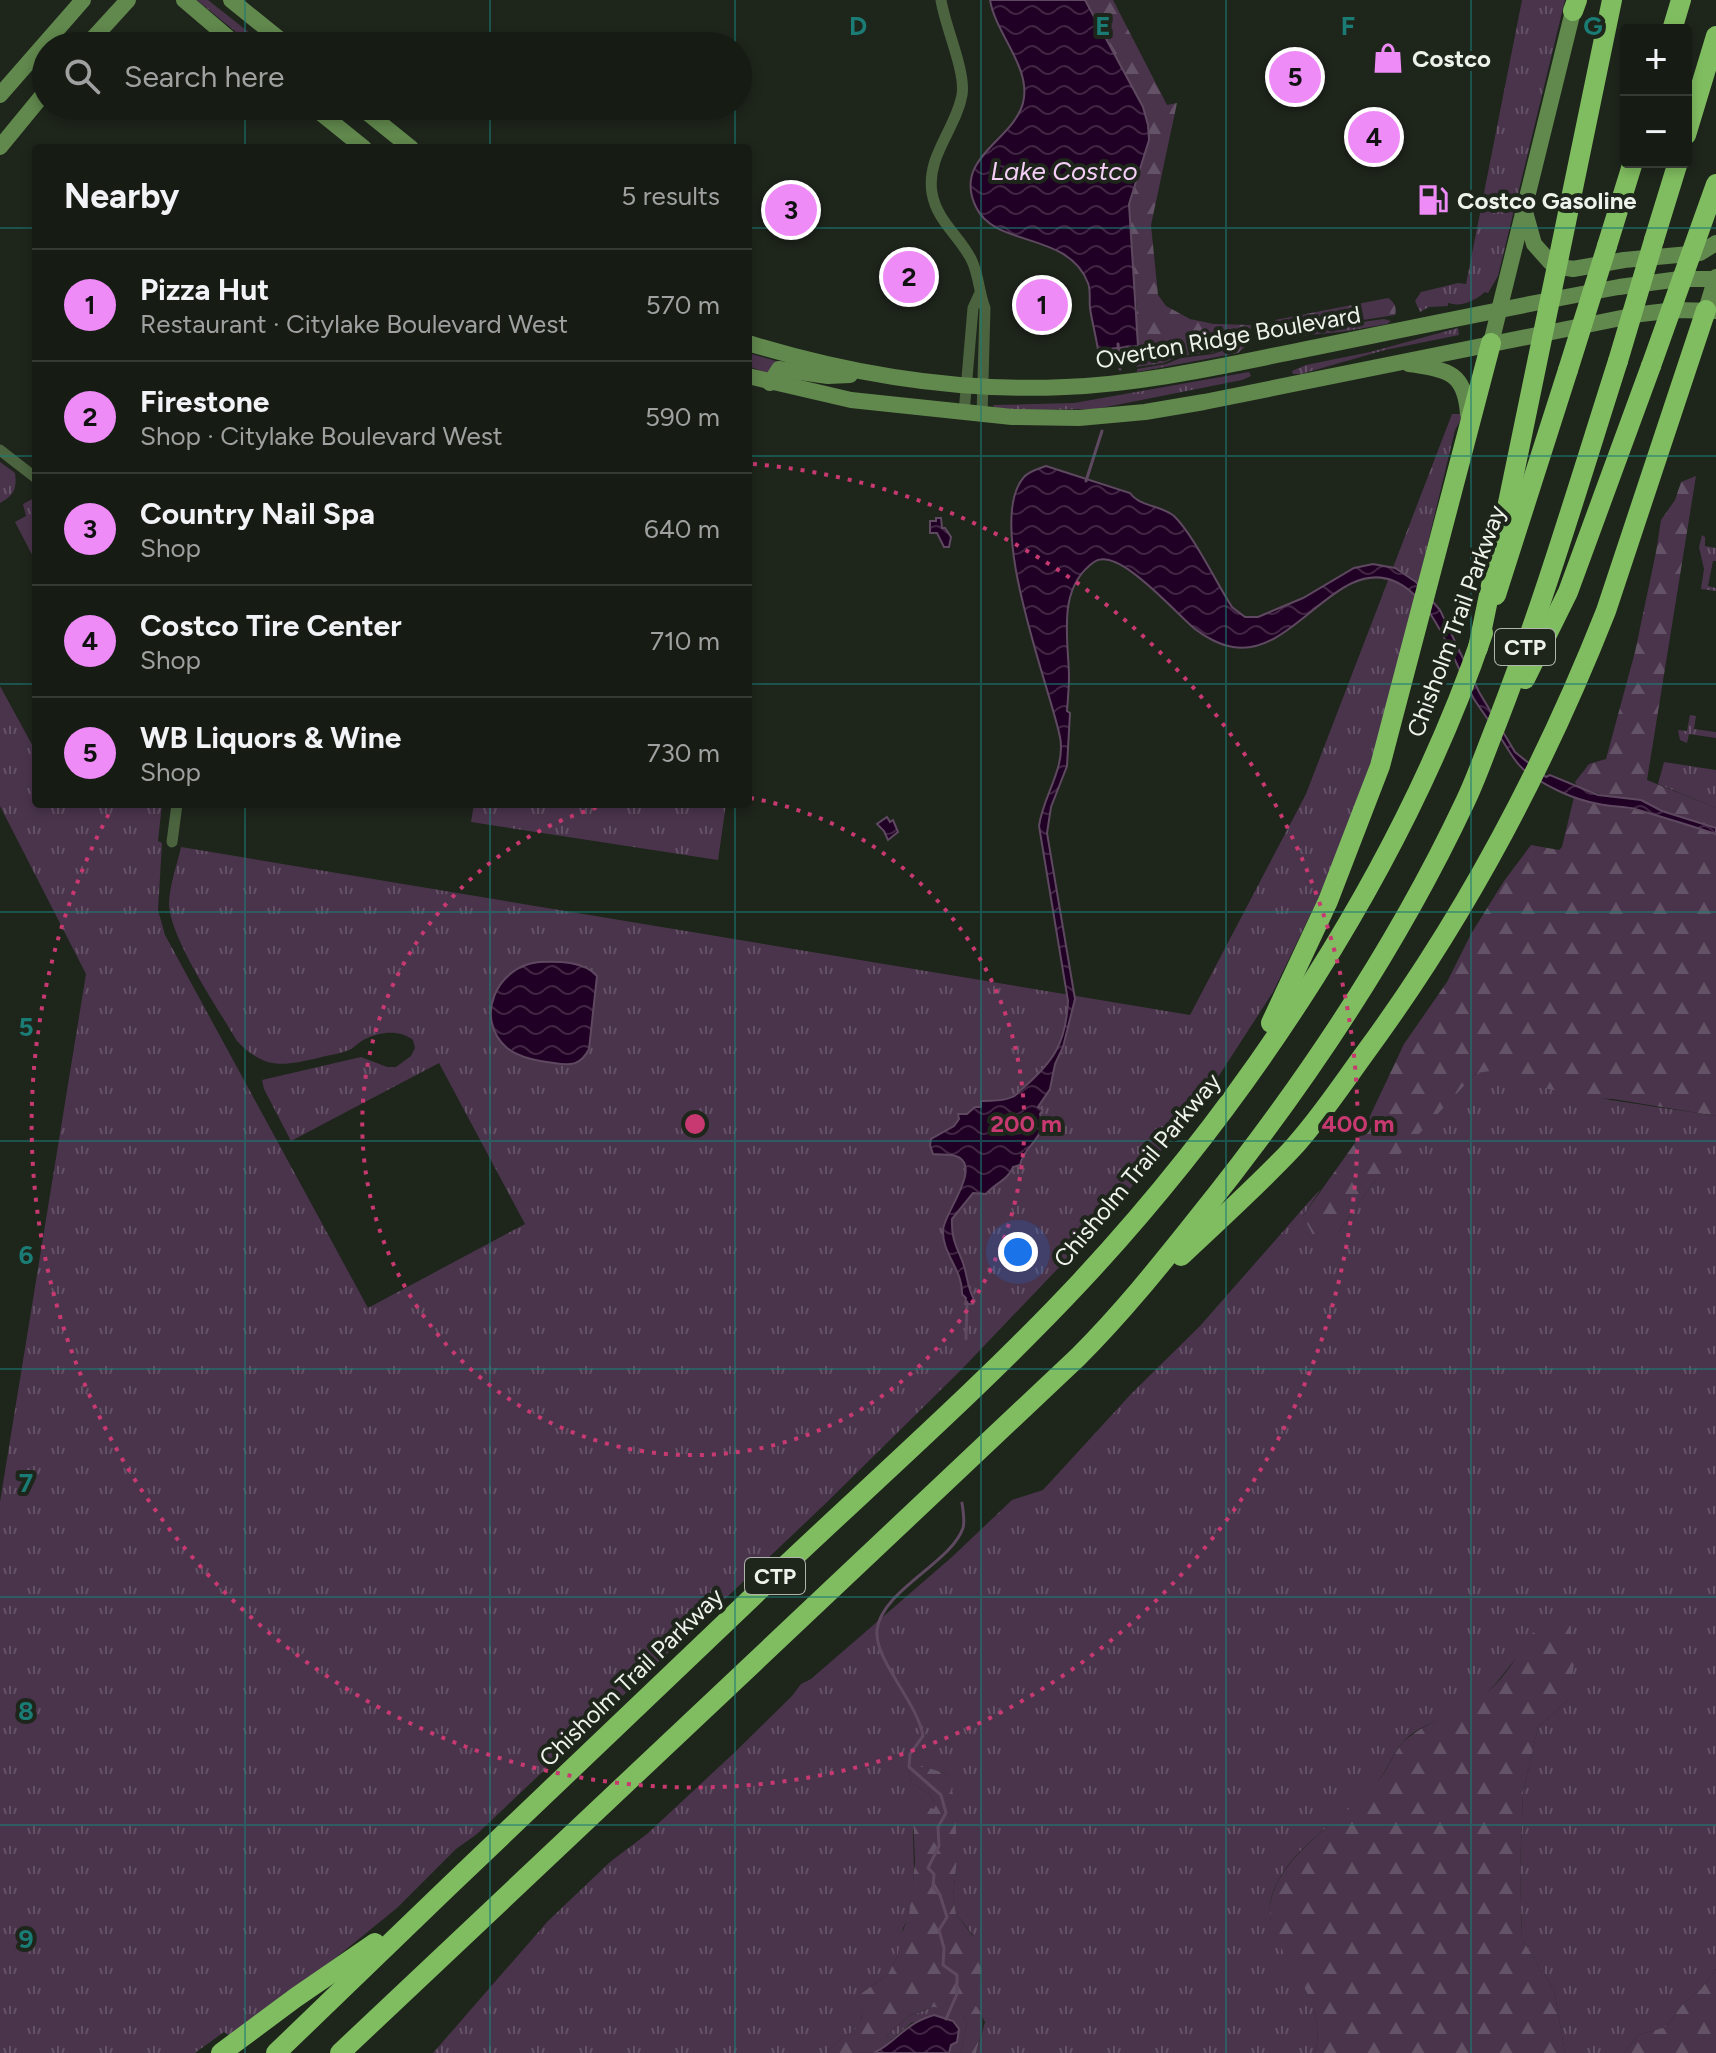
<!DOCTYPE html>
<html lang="en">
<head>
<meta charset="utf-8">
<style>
	body { margin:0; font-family:Figtree,sans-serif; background:#232922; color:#f1f3f6 }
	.controls { position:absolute; right:24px; top:24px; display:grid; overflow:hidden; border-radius:8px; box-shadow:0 4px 12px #0003 }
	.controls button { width:72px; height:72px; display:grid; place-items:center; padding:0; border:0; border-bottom:2px solid #353a34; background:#161c14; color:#f1f3f6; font:40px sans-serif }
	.you { position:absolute; left:1018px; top:1252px; width:28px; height:28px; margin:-20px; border:6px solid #fff; border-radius:50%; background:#1a73e8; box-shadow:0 0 0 12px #1a73e833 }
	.badge { display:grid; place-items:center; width:52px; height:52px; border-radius:50%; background:#ee8bf7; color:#111; font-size:26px; font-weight:700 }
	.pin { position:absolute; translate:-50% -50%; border:4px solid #fff; box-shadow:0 2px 8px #0006 }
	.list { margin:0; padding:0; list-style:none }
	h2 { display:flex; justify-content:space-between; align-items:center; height:104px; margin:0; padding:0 32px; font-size:34px }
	h2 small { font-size:26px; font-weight:400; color:#9ea1a0 }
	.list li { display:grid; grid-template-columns:52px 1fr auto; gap:24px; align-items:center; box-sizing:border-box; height:112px; padding:0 32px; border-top:2px solid #353a34 }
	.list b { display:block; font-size:30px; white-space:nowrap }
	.list p { margin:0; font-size:26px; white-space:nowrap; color:#9ea1a0 }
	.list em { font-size:26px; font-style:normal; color:#9ea1a0 }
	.icon { flex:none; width:44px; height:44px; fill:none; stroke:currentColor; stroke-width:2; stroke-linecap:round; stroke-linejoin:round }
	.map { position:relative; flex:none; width:1716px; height:2053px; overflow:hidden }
	.search { position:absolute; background:#161c14; box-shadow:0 4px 12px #0003; left:32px; top:32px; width:720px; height:88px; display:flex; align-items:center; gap:20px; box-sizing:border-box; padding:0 28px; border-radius:44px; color:#9ea1a0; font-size:30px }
	.panel { position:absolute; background:#161c14; box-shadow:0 4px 12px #0003; left:32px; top:144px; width:720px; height:664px; border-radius:8px }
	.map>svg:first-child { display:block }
</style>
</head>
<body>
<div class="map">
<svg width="1716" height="2053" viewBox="0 0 1716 2053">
	<defs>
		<pattern id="grass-tufts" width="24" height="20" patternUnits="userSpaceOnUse" patternTransform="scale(2)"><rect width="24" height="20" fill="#4a344c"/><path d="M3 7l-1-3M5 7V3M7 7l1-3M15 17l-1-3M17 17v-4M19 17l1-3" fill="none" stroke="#645266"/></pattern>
		<pattern id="forest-firs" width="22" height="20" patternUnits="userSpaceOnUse" patternTransform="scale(2)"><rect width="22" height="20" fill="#4a344c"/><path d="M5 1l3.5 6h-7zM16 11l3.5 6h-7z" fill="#645266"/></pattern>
		<pattern id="water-waves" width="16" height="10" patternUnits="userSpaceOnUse" patternTransform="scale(2)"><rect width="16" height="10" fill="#200024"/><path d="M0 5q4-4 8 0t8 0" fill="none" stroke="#412644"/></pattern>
	</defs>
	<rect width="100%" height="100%" fill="#1e251b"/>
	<g fill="url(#grass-tufts)">
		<polygon points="197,0 208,0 266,46 253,46"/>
		<path d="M1522,0h43l-67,276 -10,17 -3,-1c-12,10 -24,15 -37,11v3l-19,1 -9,5 -5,-11 6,-9 37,-9 8,1z"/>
		<polygon points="1384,319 1391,321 1387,324 1340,332 1289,337 1278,333 1342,329 1362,322"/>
		<polygon points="1458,328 1459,335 1385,350 1301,374 1293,374 1292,371 1306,365 1370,352"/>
		<polygon points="1244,343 1248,344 1238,353 1137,372 1137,369 1166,364 1181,358 1213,354"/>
		<polygon points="748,353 783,363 767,373 748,366"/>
		<polygon points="1249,372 1251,376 1242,380 1096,409 1005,410 994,407 993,405 1074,403"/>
		<path d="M1452,414h12l-9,16 -68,283 -46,138 -68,141 -64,99 -101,125 -147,154 -137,135 -347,329 -21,15 -59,59 -53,43 -36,28 -22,13 -56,44 -6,-4 -29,21h-195v-551l86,-528 -86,-168v-120l36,66v52h126l-4,37 4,2 -4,67 7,25 203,373 157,-84 -86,-161 -148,78 -27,-52 -2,-9 99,-23 26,10h9l15,-11 4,-8 -2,-8c-13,-11 -34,-8 -48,-1 -6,3 -10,8 -16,11 -9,4 -21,5 -31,8 -36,8 -53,12 -81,-17 -18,-31 -69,-105 -68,-139 1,-18 8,-37 12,-55l1009,168 116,-221z"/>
		<path d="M0,462l15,11c2,16 -1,22 -15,30z"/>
		<polygon points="36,497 36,562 15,522 26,516 23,504"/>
		<polygon points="1702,535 1705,537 1705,546 1716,548 1716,561 1713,561 1708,586 1716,588 1716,591 1701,589 1704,569 1699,547"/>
		<polygon points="1690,715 1696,716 1694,729 1716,732 1716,738 1689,734 1687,743 1680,740 1678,730 1687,731"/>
		<polygon points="1664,762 1716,770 1716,808 1658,784"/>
		<polygon points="474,804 726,804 718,860 471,822"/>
		<path d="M1490,1070c75,27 147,33 226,46v853l-15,20 -19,16 -16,22 -28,8 -14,18h-59l-11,-63 -32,-51 -2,-69 3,-77 15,-66 31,-28 -53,-41c-13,16 -24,33 -41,44 -18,13 -56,22 -70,38 -14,15 -20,37 -38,54 -32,30 -80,56 -95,101 -16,52 60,91 43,158h-339l9,-31 -10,-17 7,-18 -1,-31 -9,-22 -16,-20 -3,-18 4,-37 -10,-85 -21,-7h-13l-4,5 2,10 18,12 7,11 -1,4 -22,21 1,42 -4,43 -7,13 -5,27 -10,19 -26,19c0,8 1,20 -1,28 -4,13 -26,18 -34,32h-394l115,-132 62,-59 37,-28 88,-82 57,-56 9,-12 10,-5 141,-122 60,-57 31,-10 88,-96 69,-68 114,-130 7,-7 -18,27 7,11 27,7 36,-51 54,-60 49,-50z"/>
		<polygon points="933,2007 950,2007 963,2016 967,2023 961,2053 949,2053 951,2045 934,2015 911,2023 891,2040 887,2035 909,2016"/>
	</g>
	<g fill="url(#forest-firs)">
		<polygon points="1085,0 1113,0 1167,105 1177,103 1151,225 1158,295 1166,306 1190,319 1214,324 1251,325 1249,340 1216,352 1181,356 1163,363 1136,367 1140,361 1136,326 1137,307 1131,260 1129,204 1149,140 1143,107"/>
		<path d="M1388,298c7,4 9,11 7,17l-32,5 -18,7 -66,3 -4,-3v-7z"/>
		<polygon points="1696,476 1647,780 1716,808 1716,828 1662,811 1641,800 1614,799 1577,786 1575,782 1589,764 1606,759 1635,652 1656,552 1661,520 1675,500 1681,482"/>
		<polygon points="1574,797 1669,817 1716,834 1716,1116 1613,1099 1590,1098 1535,1086 1490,1071 1476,1073 1373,1183 1337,1234 1323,1244 1315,1239 1303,1216 1362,1133 1404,1044 1447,982 1471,934 1504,881 1531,845 1559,850 1562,847"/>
		<path d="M1547,1616l22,4 6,36 -6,43 -31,28 -15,66 -3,77 2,69 32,51 11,63h-250c17,-66 -59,-105 -43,-157 14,-47 76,-80 106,-115 11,-12 18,-35 31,-44 26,-20 59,-27 83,-49 22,-21 34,-51 55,-72z"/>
		<path d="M913,1767h13l21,7 8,27 2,58 -4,37 3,18 22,29 3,13 1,36 -7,13c14,15 5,30 1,48h-15l6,-30 -4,-7 -13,-8 -17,-1 -9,3 -15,6 -22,19 4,5 -9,10 -8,3h-47c8,-14 30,-19 34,-33 3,-8 -1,-18 1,-27l26,-19 10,-19 2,-17 9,-23 6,-52 -2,-52 3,-8 18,6 2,-4 -7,-11 -18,-12 -2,-10z"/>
		<polygon points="1716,1969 1716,2053 1624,2053 1638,2035 1666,2027 1682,2005 1701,1989"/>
	</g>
	<g fill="url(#water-waves)" stroke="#5e4960" stroke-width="2">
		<path d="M990,0h95l58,107 5,18 1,15 -20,64 9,142 -40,4c-2,-14 -6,-28 -8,-42 -1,-9 1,-17 -2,-25 -20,-52 -93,-35 -112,-76 -24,-49 37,-66 47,-104 9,-35 -27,-68 -33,-103z"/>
		<path d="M1046,466l84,27c10,14 31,12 44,23 19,18 43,68 58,91l13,10h13l45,-19 51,-30 19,-4 22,4 21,14 24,28 39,82 36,60 31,25 4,-2 48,20 43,5 21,11 54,17v6c-27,-9 -54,-17 -81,-25 -11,-3 -24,-2 -36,-5 -25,-4 -57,-19 -76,-35 -10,-9 -14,-19 -21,-29 -9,-14 -19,-27 -28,-41 -20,-35 -39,-101 -80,-118 -58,-24 -101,77 -161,66 -13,-2 -28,-10 -38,-18 -19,-15 -77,-84 -101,-67 -37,26 -26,75 -25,113 0,12 -1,24 -2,36l3,2 -3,53 -16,41 -4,26 28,166 -12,48 -8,17 -5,25 -12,18 5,3 -3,4c8,25 -16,30 -20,51l-7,2c-5,13 -19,17 -27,27l-13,-1 -21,26c-1,20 5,28 11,44 5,14 4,26 12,38l-2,3h-8l1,-6 -4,-4c1,-24 -20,-40 -19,-64 1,-18 44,-68 9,-75 -6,-1 -13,0 -19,-1l-3,-9 1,-6 23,-13 5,-7 -1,-5h9l8,-7h6v-6c11,-1 22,1 31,-4 4,-1 7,-6 10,-8 31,-27 44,-45 46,-88l-29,-175c4,-30 27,-58 21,-89 -10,-50 -76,-215 -36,-260 5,-6 14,-8 22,-11z"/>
		<polygon points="936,518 941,518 942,528 945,528 951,537 949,547 944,547 937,533 930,533 930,521 936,521"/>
		<polygon points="887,817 890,822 893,820 898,832 888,840 884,831 877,824"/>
		<path d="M539,962c19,-1 45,-1 58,14l-8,73c-8,16 -18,17 -35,14 -16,-2 -34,-5 -47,-15 -34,-30 -10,-82 32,-86z"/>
		<path d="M934,2015l19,6 6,8 -2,13 -6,3 -2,8h-75c23,-11 29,-29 60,-38z"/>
	</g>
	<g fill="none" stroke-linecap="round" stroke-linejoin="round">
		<g stroke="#5e4960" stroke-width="3">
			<polyline points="1118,344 1120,369"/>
			<polyline points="1086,481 1102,431"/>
			<polyline points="966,1339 967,1302"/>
			<path d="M946,2019l11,-25v-19l-14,-10 1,-17 -5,-18 8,-13 -7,-22 -7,-8 1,-13 -6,-6 11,-22 -1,-19 8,-14 -5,-18 -32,-28 1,-13 13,-18c-6,-35 -49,-76 -46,-106 4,-39 74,-67 86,-102 2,-7 0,-18 -1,-25"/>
		</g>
		<g stroke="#4b643f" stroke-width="11">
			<path d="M941,0c4,27 25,71 21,95 -6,34 -36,61 -30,98 5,29 29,44 40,68 7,15 7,32 13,47l-3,107"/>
			<polyline points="964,413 973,308 979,295"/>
			<polyline points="0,450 36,478"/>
			<polyline points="172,842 177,804"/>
		</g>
		<g stroke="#61884d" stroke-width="16">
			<polyline points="184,0 238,46"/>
			<polyline points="231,0 288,46"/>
			<polyline points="86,46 128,0"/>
			<polyline points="0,95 83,0"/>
			<polyline points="312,106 364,148"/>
			<polyline points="359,106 411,148"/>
			<polyline points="0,147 46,91"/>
			<polyline points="1525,212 1534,244 1550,262 1561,267 1573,269 1624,260 1700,253 1716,243"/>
			<polyline points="1706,310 1716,277"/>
			<path d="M748,343c101,31 211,49 317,44 77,-3 152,-20 227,-35 109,-22 218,-45 327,-65l61,-8h36"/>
			<polyline points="1491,343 1575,3"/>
			<path d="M1409,364c38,6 56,7 59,50"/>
			<polyline points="748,376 851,400 1012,417 1079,418 1145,412 1204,402 1641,314 1676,310 1716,311"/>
			<polyline points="770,383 779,369 828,376 850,375"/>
		</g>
		<g stroke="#80bd60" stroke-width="20">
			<polyline points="1573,11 1577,0"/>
			<polyline points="1672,30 1681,0"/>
			<polyline points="1686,135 1716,36"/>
			<polyline points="1654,240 1678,162"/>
			<polyline points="1607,246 1633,162"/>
			<polyline points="1496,595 1568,370"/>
			<polyline points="1525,679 1568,592 1651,366"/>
			<polyline points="1271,1023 1328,901 1380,766 1491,343"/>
			<path d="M1181,1256c37,-35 75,-69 110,-106 27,-29 50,-64 74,-97 100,-136 179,-285 241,-442l100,-301"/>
			<polyline points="221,2053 295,1998 375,1943"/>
			<path d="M276,2053c163,-158 328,-315 492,-471 105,-100 215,-196 314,-302 168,-181 321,-413 401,-647"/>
			<path d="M340,2053l738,-696c43,-43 81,-90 119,-138 104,-129 197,-266 268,-417 12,-25 21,-52 32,-79 46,-118 82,-240 121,-362"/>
		</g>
		<g stroke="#80bd60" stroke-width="20">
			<polyline points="1618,361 1654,240"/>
			<polyline points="1651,366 1716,184"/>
			<polyline points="1568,370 1607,246"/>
			<polyline points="1478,648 1612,0"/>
		</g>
	</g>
	<path fill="none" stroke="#1a7c74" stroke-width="2" stroke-opacity="0.55" d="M245,0v46M490,0v46M735,0v46M981,0v2053M1226,0v2053M1471,0v2053M245,106v42M490,106v42M735,106v42M0,228h36M748,228h968M0,456h36M748,456h968M0,684h36M748,684h968M245,804v1249M490,804v1249M735,804v1249M0,912h1716M0,1141h1716M0,1369h1716M0,1597h1716M0,1825h1716"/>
	<g fill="none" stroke="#c83971" stroke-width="4" stroke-dasharray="4 8">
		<path d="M750 798A331 331 0 1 1 609 804"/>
		<path d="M753 464A663 663 0 1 1 112 808"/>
	</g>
	<defs>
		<symbol id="shop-bare" viewBox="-9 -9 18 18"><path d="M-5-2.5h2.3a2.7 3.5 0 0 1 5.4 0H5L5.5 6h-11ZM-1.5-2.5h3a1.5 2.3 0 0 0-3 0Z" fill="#ee8bf7" stroke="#1e251b" stroke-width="2.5" paint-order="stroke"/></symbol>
		<symbol id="fuel-bare" viewBox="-9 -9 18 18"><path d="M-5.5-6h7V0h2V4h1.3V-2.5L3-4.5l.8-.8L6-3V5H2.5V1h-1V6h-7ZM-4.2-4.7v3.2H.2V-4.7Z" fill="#ee8bf7" stroke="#1e251b" stroke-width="2.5" paint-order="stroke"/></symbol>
	</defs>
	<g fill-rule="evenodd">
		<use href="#shop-bare" x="1366" y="36" width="44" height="44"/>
		<use href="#fuel-bare" x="1411" y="178" width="44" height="44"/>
	</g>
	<g text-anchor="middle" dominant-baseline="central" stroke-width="8" stroke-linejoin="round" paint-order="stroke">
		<g fill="#1e251b" stroke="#afb4ad" stroke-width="2">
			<rect x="1495" y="629" width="60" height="36" rx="6"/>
			<rect x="745" y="1558" width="60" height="36" rx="6"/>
		</g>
		<g font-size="22" font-weight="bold" fill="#edf2eb">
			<text x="1525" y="647">CTP</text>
			<text x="775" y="1576">CTP</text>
		</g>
		<g font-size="24" font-weight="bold" fill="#edf2eb" stroke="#1e251b" text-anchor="start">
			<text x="1412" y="58">Costco</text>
			<text x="1457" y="200">Costco Gasoline</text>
		</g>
		<g font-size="24" fill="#edf2eb" stroke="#1e251b">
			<text transform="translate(1228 337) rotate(-10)">Overton Ridge Boulevard</text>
			<text transform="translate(1456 621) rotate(-70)">Chisholm Trail Parkway</text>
			<text transform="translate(1137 1170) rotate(-50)">Chisholm Trail Parkway</text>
			<text transform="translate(631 1677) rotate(-44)">Chisholm Trail Parkway</text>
		</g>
		<g font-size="26" font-style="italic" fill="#f5cff7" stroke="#1e251b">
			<text x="1064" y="171">Lake Costco</text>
		</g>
	</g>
	<g font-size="26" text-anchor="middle" font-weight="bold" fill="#1a7c74" stroke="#1e251b" stroke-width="8" stroke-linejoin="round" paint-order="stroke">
		<text x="858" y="35">D</text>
		<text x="1103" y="35">E</text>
		<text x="1348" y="35">F</text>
		<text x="1593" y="35">G</text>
		<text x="26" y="1036">5</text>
		<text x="26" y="1264">6</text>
		<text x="26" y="1492">7</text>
		<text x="26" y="1720">8</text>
		<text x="26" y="1948">9</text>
	</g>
	<circle cx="695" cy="1124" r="12" fill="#c83971" stroke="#1e251b" stroke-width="4"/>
	<g font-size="24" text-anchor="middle" font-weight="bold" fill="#c83971" stroke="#1e251b" stroke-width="8" stroke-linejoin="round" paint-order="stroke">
		<text x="1026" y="1132">200 m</text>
		<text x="1358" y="1132">400 m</text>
	</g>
</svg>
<div class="controls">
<button>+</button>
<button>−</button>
</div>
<div class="you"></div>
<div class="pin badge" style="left:1042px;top:305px">1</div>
<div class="pin badge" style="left:909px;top:277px">2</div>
<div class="pin badge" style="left:791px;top:210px">3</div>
<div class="pin badge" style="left:1374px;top:137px">4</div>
<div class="pin badge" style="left:1295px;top:77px">5</div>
<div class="search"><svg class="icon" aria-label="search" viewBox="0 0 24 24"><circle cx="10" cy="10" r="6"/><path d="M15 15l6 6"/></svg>Search here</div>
<section class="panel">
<h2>Nearby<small>5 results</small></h2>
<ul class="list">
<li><span class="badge">1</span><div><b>Pizza Hut</b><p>Restaurant · Citylake Boulevard West</p></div><em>570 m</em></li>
<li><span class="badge">2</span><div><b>Firestone</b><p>Shop · Citylake Boulevard West</p></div><em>590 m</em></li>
<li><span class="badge">3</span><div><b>Country Nail Spa</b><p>Shop</p></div><em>640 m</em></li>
<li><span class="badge">4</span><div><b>Costco Tire Center</b><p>Shop</p></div><em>710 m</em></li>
<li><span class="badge">5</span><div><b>WB Liquors &amp; Wine</b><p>Shop</p></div><em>730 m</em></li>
</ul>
</section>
</div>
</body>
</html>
